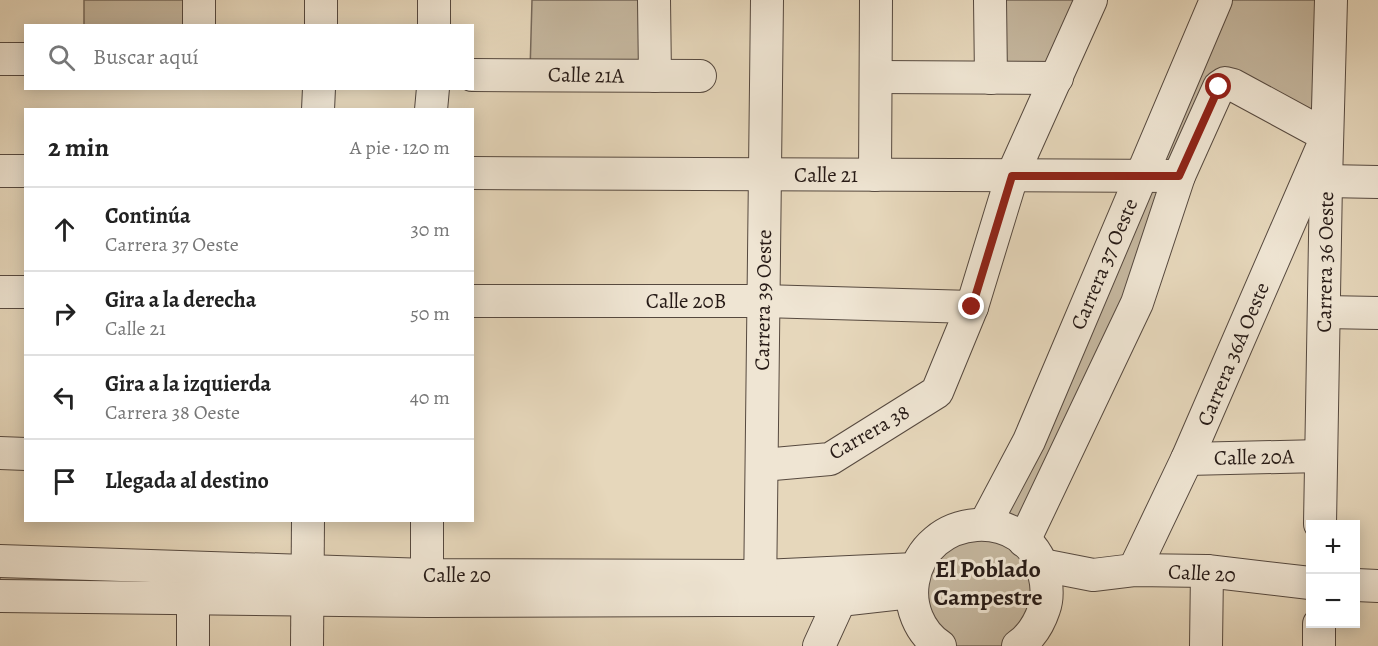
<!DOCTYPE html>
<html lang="es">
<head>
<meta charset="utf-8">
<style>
	body { margin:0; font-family:Alegreya,serif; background:#f2f2f2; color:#222 }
	.controls { position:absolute; right:18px; bottom:18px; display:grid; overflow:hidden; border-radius:0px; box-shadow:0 3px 15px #0003 }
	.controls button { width:54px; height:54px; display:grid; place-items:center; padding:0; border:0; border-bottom:2px solid #e0e0e0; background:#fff; color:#222; font:30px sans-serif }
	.stop { position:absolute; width:18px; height:18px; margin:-14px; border:4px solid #8f2418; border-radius:50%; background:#fff }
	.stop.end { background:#8f2418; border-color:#fff; box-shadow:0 2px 6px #0008 }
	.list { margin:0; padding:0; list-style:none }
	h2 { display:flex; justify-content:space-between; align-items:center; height:78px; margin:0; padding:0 24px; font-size:26px }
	h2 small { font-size:20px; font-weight:400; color:#767676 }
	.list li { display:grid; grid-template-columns:39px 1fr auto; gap:18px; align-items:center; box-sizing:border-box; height:84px; padding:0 24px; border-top:2px solid #e0e0e0 }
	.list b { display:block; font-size:22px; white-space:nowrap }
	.list p { margin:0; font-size:20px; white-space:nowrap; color:#767676 }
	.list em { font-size:20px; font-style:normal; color:#767676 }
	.icon { flex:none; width:33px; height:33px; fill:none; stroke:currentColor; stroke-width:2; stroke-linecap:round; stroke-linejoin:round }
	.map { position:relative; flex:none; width:1378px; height:646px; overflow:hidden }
	.search { position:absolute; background:#fff; box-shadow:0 3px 15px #0003; left:24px; top:24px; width:450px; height:66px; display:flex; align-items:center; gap:15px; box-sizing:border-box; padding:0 21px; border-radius:0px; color:#767676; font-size:22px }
	.panel { position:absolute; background:#fff; box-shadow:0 3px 15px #0003; left:24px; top:108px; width:450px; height:414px; border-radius:0px }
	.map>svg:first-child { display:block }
</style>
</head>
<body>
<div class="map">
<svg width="1378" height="646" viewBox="0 0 1378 646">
	<rect width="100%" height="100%" fill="#e6d7bb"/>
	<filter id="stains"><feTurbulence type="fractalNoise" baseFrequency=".00333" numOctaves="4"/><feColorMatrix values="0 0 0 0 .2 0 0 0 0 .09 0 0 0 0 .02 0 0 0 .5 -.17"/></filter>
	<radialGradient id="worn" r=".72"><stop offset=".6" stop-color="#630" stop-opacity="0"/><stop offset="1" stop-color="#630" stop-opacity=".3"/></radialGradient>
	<g fill="#c5b79f" stroke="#76685a" stroke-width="1.5">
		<rect x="84" y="0" width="115" height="25"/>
		<polygon points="532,0 651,0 653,73 530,72"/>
		<polygon points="984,0 1091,0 1057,78 979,78"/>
		<polygon points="1216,0 1331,0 1327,136 1233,85 1025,541 1042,565 1018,646 932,646 911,593 0,596 0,561 915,569 985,524"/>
	</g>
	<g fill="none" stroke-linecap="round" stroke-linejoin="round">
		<defs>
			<g id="minor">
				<polyline points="434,0 434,26"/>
				<polyline points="654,0 655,76"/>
				<polyline points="990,0 991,78"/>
				<polyline points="199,26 199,0"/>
				<polyline points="321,26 321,0"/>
				<polyline points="0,59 26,59"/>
				<polyline points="472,75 700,76"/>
				<polyline points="876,77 1057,78"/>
				<polyline points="318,110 319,88"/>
				<polyline points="431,110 433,88"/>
				<polyline points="0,171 26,171"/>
				<polyline points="472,173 1179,176"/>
				<polyline points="875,175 876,0"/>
				<polyline points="1326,181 1378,182"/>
				<polyline points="0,292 26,292"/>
				<polyline points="472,301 762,301 972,307"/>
				<polyline points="1325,312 1378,313"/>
				<polyline points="0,453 26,454"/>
				<polyline points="1187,459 1321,456"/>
				<polyline points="762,465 830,459 937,392 972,307 1012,176 1091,0"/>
				<polyline points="427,520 427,595"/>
				<polyline points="985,524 1029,441 1216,0"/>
				<polyline points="1320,524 1326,181 1331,0"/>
				<polyline points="1024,541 1137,303 1179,176 1219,87 1225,83 1233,85 1327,136"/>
				<polyline points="0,561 427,575 760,576 915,569"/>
				<polyline points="1042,565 1093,575 1134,570 1207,571 1310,583"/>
				<polyline points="1134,570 1187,459 1321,150"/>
				<polyline points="1356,585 1378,586"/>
				<polyline points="0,596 428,601 722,600 840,600 911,592"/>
				<polyline points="760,596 767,0"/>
				<polyline points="193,646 193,599"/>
				<polyline points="307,646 308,520"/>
				<polyline points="819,646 840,600"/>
				<path d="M940,646c-21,-14 -31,-40 -27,-64 11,-71 114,-78 131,-9 3,12 4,25 0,36 -5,15 -13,28 -26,37"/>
				<polyline points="1206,646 1207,571"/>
				<polyline points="1319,646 1319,624"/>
			</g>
		</defs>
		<use href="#minor" stroke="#56493f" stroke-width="34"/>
		<use href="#minor" stroke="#efe5d3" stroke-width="32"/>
	</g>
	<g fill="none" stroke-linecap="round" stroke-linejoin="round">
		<polyline stroke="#8f2418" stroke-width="8" points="972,307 1012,176 1179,176 1219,87"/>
	</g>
	<g text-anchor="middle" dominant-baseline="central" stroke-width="6" stroke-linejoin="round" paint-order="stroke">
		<g font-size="21" fill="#261a16" stroke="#efe5d3">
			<text transform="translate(586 75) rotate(1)">Calle 21A</text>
			<text x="826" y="175">Calle 21</text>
			<text transform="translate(1325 262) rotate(-89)">Carrera 36 Oeste</text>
			<text transform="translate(1104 264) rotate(-67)">Carrera 37 Oeste</text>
			<text transform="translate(763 300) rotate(-89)">Carrera 39 Oeste</text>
			<text x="686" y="301">Calle 20B</text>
			<text transform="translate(1233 354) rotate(-67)">Carrera 36A Oeste</text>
			<text transform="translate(869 432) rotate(-30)">Carrera 38</text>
			<text transform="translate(1254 457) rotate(-1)">Calle 20A</text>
			<text transform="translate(1202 573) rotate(3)">Calle 20</text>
			<text x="457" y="575">Calle 20</text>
		</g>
		<g font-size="24" font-weight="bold" fill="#261a16" stroke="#efe5d3">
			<text x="988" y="569">El Poblado<tspan x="988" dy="28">Campestre</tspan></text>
		</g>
	</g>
	<rect width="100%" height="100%" filter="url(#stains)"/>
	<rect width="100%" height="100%" fill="url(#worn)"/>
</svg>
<div class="controls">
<button>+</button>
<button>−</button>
</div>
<div class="stop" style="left:1219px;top:87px"></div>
<div class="stop end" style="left:972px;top:307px"></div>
<div class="search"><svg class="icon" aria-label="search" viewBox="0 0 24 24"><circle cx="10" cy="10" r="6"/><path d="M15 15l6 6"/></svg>Buscar aquí</div>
<section class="panel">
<h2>2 min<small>A pie · 120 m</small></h2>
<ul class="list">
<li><svg class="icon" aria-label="ahead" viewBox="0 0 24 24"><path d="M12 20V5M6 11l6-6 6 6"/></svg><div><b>Continúa</b><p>Carrera 37 Oeste</p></div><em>30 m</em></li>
<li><svg class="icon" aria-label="right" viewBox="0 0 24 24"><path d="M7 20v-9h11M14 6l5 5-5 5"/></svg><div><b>Gira a la derecha</b><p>Calle 21</p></div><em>50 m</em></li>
<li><svg class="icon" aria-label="left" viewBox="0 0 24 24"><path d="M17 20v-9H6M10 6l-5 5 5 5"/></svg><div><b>Gira a la izquierda</b><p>Carrera 38 Oeste</p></div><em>40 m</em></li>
<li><svg class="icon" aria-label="arrive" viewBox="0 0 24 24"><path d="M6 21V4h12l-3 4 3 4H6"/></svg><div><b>Llegada al destino</b></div></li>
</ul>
</section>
</div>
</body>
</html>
